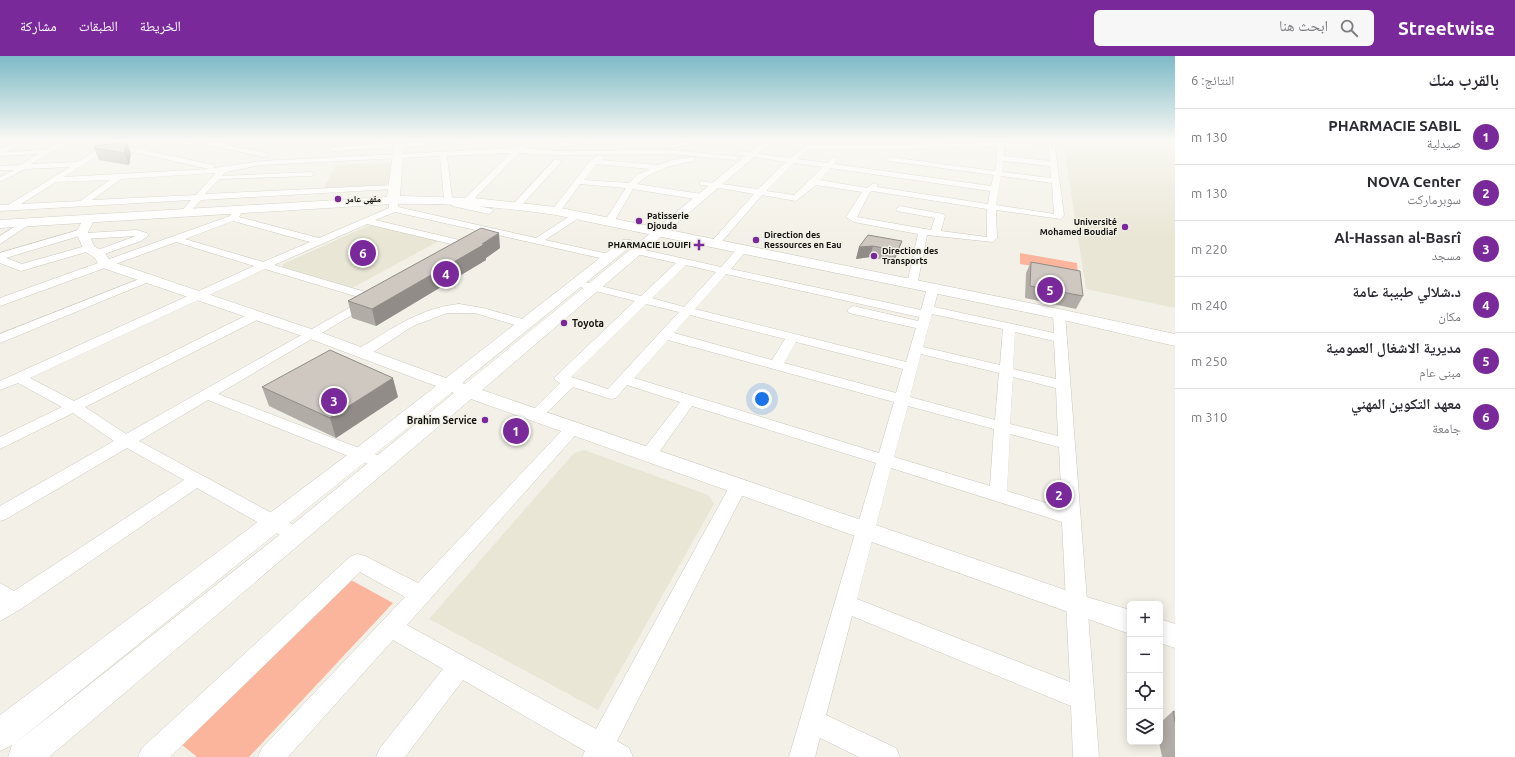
<!DOCTYPE html>
<html lang="ar">
<head>
<meta charset="utf-8">
<style>
	body { margin:0; font-family:Ubuntu,"Noto Naskh Arabic",sans-serif; background:#f7f7f7; color:#2b2b33; direction:rtl }
	.controls { position:absolute; right:12px; bottom:12px; display:grid; overflow:hidden; border-radius:6px; box-shadow:0 2px 10px #0003 }
	.controls button { width:36px; height:36px; display:grid; place-items:center; padding:0; border:0; border-bottom:1px solid #e1e1e2; background:#fff; color:#2b2b33; font:20px sans-serif }
	.you { position:absolute; left:762px; top:343px; width:14px; height:14px; margin:-10px; border:3px solid #fff; border-radius:50%; background:#1a73e8; box-shadow:0 0 0 6px #1a73e833 }
	.badge { display:grid; place-items:center; width:26px; height:26px; border-radius:50%; background:#79299a; color:#fff; font-size:13px; font-weight:700 }
	.pin { position:absolute; translate:-50% -50%; border:2px solid #fff; box-shadow:0 1px 4px #0006 }
	.list { margin:0; padding:0; list-style:none }
	h2 { display:flex; justify-content:space-between; align-items:center; height:52px; margin:0; padding:0 16px; font-size:17px }
	h2 small { font-size:13px; font-weight:400; color:#7c7c81 }
	.list li { display:grid; grid-template-columns:26px 1fr auto; gap:12px; align-items:center; box-sizing:border-box; height:56px; padding:0 16px; border-top:1px solid #e1e1e2 }
	.list b { display:block; font-size:15px; white-space:nowrap }
	.list p { margin:0; font-size:13px; white-space:nowrap; color:#7c7c81 }
	.list em { font-size:13px; font-style:normal; color:#7c7c81 }
	.icon { flex:none; width:22px; height:22px; fill:none; stroke:currentColor; stroke-width:2; stroke-linecap:round; stroke-linejoin:round }
	.map { position:relative; flex:none; width:1175px; height:701px; overflow:hidden; direction:ltr }
	header { display:flex; align-items:center; gap:24px; box-sizing:border-box; height:56px; padding:0 20px; background:#79299a; color:#fff }
	header strong { font-size:19px }
	nav { display:flex; gap:22px; margin-inline-start:auto; font-size:14px }
	.search { width:280px; height:36px; background:#f7f7f7; display:flex; align-items:center; gap:10px; box-sizing:border-box; padding:0 14px; border-radius:6px; color:#7c7c81; font-size:15px }
	main { display:flex }
	aside { flex:1; background:#fff }
	.map>svg:first-child { display:block }
</style>
</head>
<body>
<header>
<strong>Streetwise</strong>
<div class="search"><svg class="icon" aria-label="search" viewBox="0 0 24 24"><circle cx="10" cy="10" r="6"/><path d="M15 15l6 6"/></svg>ابحث هنا</div>
<nav><a>الخريطة</a><a>الطبقات</a><a>مشاركة</a></nav>
</header>
<main>
<aside>
<h2>بالقرب منك<small>النتائج: 6</small></h2>
<ul class="list">
<li><span class="badge">1</span><div><b>PHARMACIE SABIL</b><p>صيدلية</p></div><em>130 m</em></li>
<li><span class="badge">2</span><div><b>NOVA Center</b><p>سوبرماركت</p></div><em>130 m</em></li>
<li><span class="badge">3</span><div><b>Al-Hassan al-Basrî</b><p>مسجد</p></div><em>220 m</em></li>
<li><span class="badge">4</span><div><b>د.شلالي طبيبة عامة</b><p>مكان</p></div><em>240 m</em></li>
<li><span class="badge">5</span><div><b>مديرية الاشغال العمومية</b><p>مبنى عام</p></div><em>250 m</em></li>
<li><span class="badge">6</span><div><b>معهد التكوين المهني</b><p>جامعة</p></div><em>310 m</em></li>
</ul>
</aside>
<div class="map">
<svg width="1175" height="701" viewBox="0 0 1175 701">
	<rect width="100%" height="100%" fill="#f3f1e7"/>
	<g fill="#e9e6d5">
		<polygon points="1063,84 1175,84 1175,252 1086,233"/>
		<polygon points="392,107 387,130 323,133 336,109"/>
		<polygon points="372,168 439,185 352,232 282,211 283,208"/>
		<polygon points="584,394 708,439 714,448 598,654 429,563 574,397"/>
	</g>
	<g fill="#fcb59d">
		<polygon points="1020,197 1077,207 1078,218 1020,208"/>
		<polygon points="351,524 393,547 249,701 197,701 181,688"/>
	</g>
	<g fill="none" stroke-linecap="round" stroke-linejoin="round">
		<defs>
			<g id="minor">
				<path d="M19,84h9l-22,12 39,-2 19,-10h8l-41,24 47,-2 26,-17 -18,-5 23,2 4,-1 3,3 98,21v3l47,-7 255,-13 5,-3 2,1 1,2 32,3 115,-1 64,6 4,2 -4,2 -64,-6 -115,1 -37,-2 -48,49h-6v-4l46,-45 -64,3 5,42 -4,3 -4,-3 -4,-42 -179,9 -35,7 -4,4 89,-4 4,2 -4,2 -92,3 -14,15 188,-9 4,2 -4,2 -192,11 -13,14 -3,1 -4,-3 10,-12 -191,11v-6h8l62,-38 -45,2 -25,13v-5l14,-7h-14v-4l20,-1 18,-11 -38,2v-7zM111,91l98,22 -145,8zM216,117l-20,22 -104,5 29,-21zM110,124l-30,21 -59,3 35,-22z"/>
				<polygon points="185,84 209,86 294,84 291,86 225,89 267,97 268,99 264,101"/>
				<polygon points="446,84 483,84 480,86 333,95 330,93 333,91"/>
				<polygon points="583,84 604,84 560,91 557,89 560,87"/>
				<polygon points="695,84 711,84 671,92 668,90"/>
				<path d="M1054,84l10,75 -3,4 -65,-9 1,28 -4,4 -66,-7 -10,51 -4,1 -6,-3 11,-50 -64,-12 -8,-5 16,-25 -46,-7 -20,16 -34,-6 -44,51 -4,1 -5,-3 45,-50 -51,-9h-3v-4l58,8 28,-27 -44,-7h-3v-4l51,7 17,-13h88zM1048,88l2,17 -46,-5v-10zM997,90v12l-2,13 -106,-14 -4,2 4,2 105,14 -3,11 -157,-22 4,-5 -4,-2 -7,6 -30,-4 12,-10h86zM1004,105l46,5 1,12 -49,-6zM794,107l29,4 -29,28 -28,-4zM830,112l160,23 -2,13 -111,-17 1,-2 -4,-2 -7,5 -47,-8zM1001,120l51,7 2,31 -58,-9zM872,135l115,18v28l-46,-6 4,-15 -2,-2 -43,-8 -4,3 1,2 38,7 -4,12 -74,-13 13,-25z"/>
				<path d="M599,99l7,2 -4,3 56,5 14,-5 22,-3v4c-21,4 -41,8 -57,23l64,10 4,3 -4,3 -68,-11 -19,33 -5,3 -5,-3 22,-34 -46,-4 -21,29h-6v-4l36,-47zM596,108l54,5 -13,6 -8,8 -45,-3z"/>
				<polygon points="555,103 562,105 520,151 514,151 514,147"/>
				<path d="M393,141l4,3 1,7 138,31 37,-24h6v4l-34,22 68,15 1,2 -5,3 -214,-48 -20,8 97,23 1,2 -5,3 -101,-24 -93,41 105,31 2,2 -2,2 -7,1 -1,3 -153,90 170,65 2,4 -2,4 -6,2 -6,-2 -168,-67 -69,41 164,89 2,5 -2,5 -7,2 -7,-2 -92,-52 -176,121 -21,12v-38l14,8 170,-111 -57,-32 -121,71 -6,2v-15l114,-65 -41,-28 -73,36v-12l62,-30 -44,-24 -18,7v-9l254,-115 -78,-24 -176,64v-8l230,-82 6,-8h6l1,2 -4,7 80,21 70,-30v-8zM233,165l77,21 -47,20 -78,-23zM265,213l100,30 -239,135 -41,-27 174,-88 2,-3 -2,-3h-8l-177,88 -44,-23z"/>
				<polygon points="455,145 492,153 493,155 489,158 452,150 452,146"/>
				<polygon points="27,163 30,164 30,168 0,188 0,180"/>
				<polygon points="82,173 85,174 86,177 136,174 147,177 149,179 141,185 96,201 92,200 91,198 92,196 136,180 84,183 79,180 6,202 22,208 89,189 94,192 93,194 21,215 0,207 0,197"/>
				<path d="M742,191l5,3 -16,19 190,41 6,-22 6,-3 6,3 -5,19 120,26 -1,-19 2,-3h8l2,3 34,443h-26l-2,-51 -219,-90 -26,99 70,33 4,9h-41l-39,-19 -5,19h-26l87,-294 -184,-57 -37,52 -6,1 -6,-1 -2,-4 2,-4 37,-48 -53,-17 -11,13 -5,1 -38,-12 -31,30h-10l-3,-3 31,-31 -6,-4 2,-3 79,-75 -63,-16 -2,-2 2,-2 4,-1 65,16 35,-33 -44,-10 -1,-2 1,-2 4,-1 85,19 17,-19zM686,209l30,7 -32,35 -32,-9zM726,218l193,43 -1,4 -65,-15 -6,4 2,3 67,15 -10,34 -211,-53zM646,248l33,8 -71,77 -37,-12zM932,258l71,15 -3,36 -77,-18zM690,259l95,24 -13,21 -98,-27zM1015,276l39,9 2,38 -43,-10zM668,284l226,62 -15,51 -245,-75zM796,286l107,27 -7,24 -112,-30zM921,298l78,19 -4,47 -85,-23zM1013,321l43,11 2,48 -48,-12zM908,350l86,23 -4,57 -96,-29zM1010,378l49,13 3,61 -55,-17zM891,412l171,54 8,160 -213,-83z"/>
				<polygon points="147,220 151,221 153,223 151,225 0,287 0,278"/>
				<path d="M459,248l24,4 46,13 2,3 -6,4 -50,-15h-28l-34,13 -46,30h-10l-2,-3c4,-6 12,-9 18,-13 27,-17 54,-33 86,-36z"/>
				<polygon points="574,366 580,368 582,371 580,374 407,569 596,673 732,426 738,424 744,426 747,430 617,685 629,692 633,701 582,701 585,695 463,624 405,701 376,701 380,692 443,613 393,584 288,701 258,701 262,692 405,541 360,516 170,701 138,701 142,692 351,500 358,498 365,500 418,527 568,368"/>
			</g>
			<g id="tertiary">
				<path d="M765,84h9l-292,250 595,204 53,16v24l-659,-235 -422,358h-41l4,-12 -12,6v-36l354,-265 82,-64 -131,-49 -205,-70 -5,-9 -11,-7 -8,-19 9,-16 4,-1 6,3 -7,14 6,14 11,7 5,8 207,70 129,47 177,-138h8l2,3 -2,3 -169,137 3,1zM452,336l2,1 -167,136 -274,216z"/>
				<polygon points="1160,563 1175,568 1175,592 1160,587"/>
			</g>
			<path id="secondary" d="M399,84h11l-6,6 -4,50 74,2 82,9 503,102 116,25v12l-116,-27 -503,-104c-54,-8 -108,-12 -163,-11l-393,24v-8l387,-23 7,-52z"/>
		</defs>
		<use href="#minor" stroke="#cac8be" stroke-width="1"/>
		<use href="#tertiary" stroke="#cac8be" stroke-width="1"/>
		<use href="#secondary" stroke="#cac8be" stroke-width="1"/>
		<use href="#minor" fill="#fff" fill-rule="evenodd"/>
		<use href="#tertiary" fill="#fff" fill-rule="evenodd"/>
		<use href="#secondary" fill="#fff" fill-rule="evenodd"/>
	</g>
	<g fill="#b2aca6">
		<polygon points="127,86 131,98 129,109 99,104 94,92"/>
		<polygon points="902,185 898,196 892,209 884,204 870,201 856,203 859,191"/>
		<polygon points="500,192 486,202 486,204 376,270 352,262 348,245"/>
		<polygon points="1031,206 1083,240 1076,253 1025,242 1026,217"/>
		<polygon points="262,331 398,341 336,382 269,350"/>
		<polygon points="1173,655 1175,656 1175,701 1162,701 1159,686 1160,686 1160,667"/>
	</g>
	<g fill="#918c87">
		<polygon points="127,86 131,98 129,109 124,97"/>
		<polygon points="499,177 500,192 486,202 486,204 376,270 372,253 482,188"/>
		<polygon points="902,185 898,196 892,209 896,198"/>
		<polygon points="873,190 870,201 856,203 859,191"/>
		<polygon points="393,322 398,341 336,382 330,362"/>
	</g>
	<g fill="#cfc8c1" stroke="#918c87">
		<polygon points="127,86 124,97 94,92 94,90"/>
		<polygon points="481,172 499,177 482,188 485,188 372,253 348,245"/>
		<polygon points="868,179 902,185 896,198 888,193 873,190 859,191"/>
		<polygon points="1031,206 1080,215 1083,240 1030,230"/>
		<polygon points="330,294 393,322 330,362 262,331"/>
		<polygon points="1173,655 1175,656 1175,666"/>
	</g>
	<linearGradient id="sky" x2="0" y2="1"><stop stop-color="#7dbac7"/><stop offset="0.46" stop-color="#faf9f4"/><stop offset="1" stop-color="#faf9f4" stop-opacity="0"/></linearGradient>
	<rect width="1175" height="182" fill="url(#sky)"/>
	<g fill="#79299a" stroke="#f3f1e7" stroke-width="1.5">
		<circle cx="338" cy="143" r="4"/>
		<circle cx="639" cy="165" r="4"/>
		<circle cx="1125" cy="171" r="4"/>
		<circle cx="756" cy="184" r="4"/>
		<path d="M697 183h4v4h4v4h-4v4h-4v-4h-4v-4h4z"/>
		<circle cx="874" cy="200" r="4"/>
		<circle cx="564" cy="267" r="4"/>
		<circle cx="485" cy="364" r="4"/>
	</g>
	<g text-anchor="middle" dominant-baseline="central" stroke-width="3" stroke-linejoin="round" paint-order="stroke">
		<g font-size="9" font-weight="bold" fill="#13120f" stroke="#f3f1e7" text-anchor="start">
			<text x="346" y="143">مقهى عامر</text>
			<text x="647" y="160">Patisserie<tspan x="647" dy="10">Djouda</tspan></text>
			<text x="1117" y="166" text-anchor="end">Université<tspan x="1117" dy="10">Mohamed Boudiaf</tspan></text>
			<text x="764" y="179">Direction des<tspan x="764" dy="10">Ressources en Eau</tspan></text>
			<text x="691" y="189" text-anchor="end">PHARMACIE LOUIFI</text>
			<text x="882" y="195">Direction des<tspan x="882" dy="10">Transports</tspan></text>
		</g>
		<g font-size="10" font-weight="bold" fill="#13120f" stroke="#f3f1e7" text-anchor="start">
			<text x="572" y="267">Toyota</text>
			<text x="477" y="364" text-anchor="end">Brahim Service</text>
		</g>
	</g>
</svg>
<div class="controls">
<button>+</button>
<button>−</button>
<button><svg class="icon" aria-label="locate" viewBox="0 0 24 24"><circle cx="12" cy="12" r="6"/><path d="M12 2v4M12 18v4M2 12h4M18 12h4"/></svg></button>
<button><svg class="icon" aria-label="layers" viewBox="0 0 24 24"><path d="M12 4l9 5-9 5-9-5zM3 14l9 5 9-5"/></svg></button>
</div>
<div class="you"></div>
<div class="pin badge" style="left:516px;top:375px">1</div>
<div class="pin badge" style="left:1059px;top:439px">2</div>
<div class="pin badge" style="left:334px;top:345px">3</div>
<div class="pin badge" style="left:446px;top:218px">4</div>
<div class="pin badge" style="left:1050px;top:234px">5</div>
<div class="pin badge" style="left:363px;top:197px">6</div>
</div>
</main>
</body>
</html>
